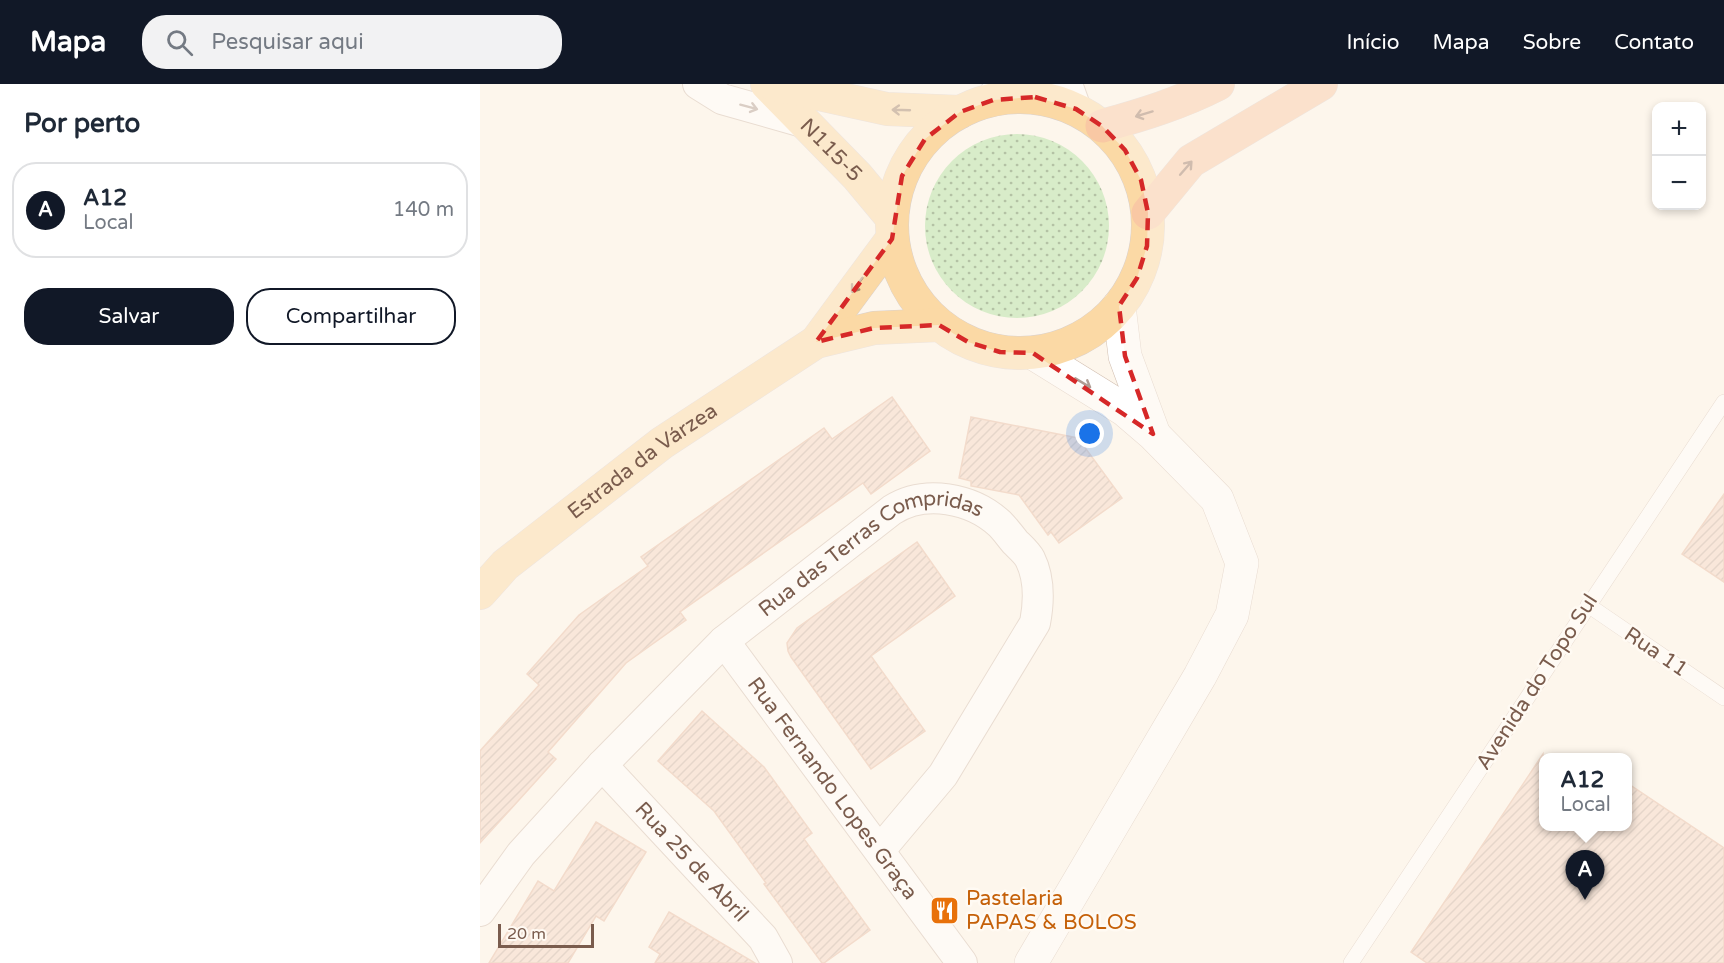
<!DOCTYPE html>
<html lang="pt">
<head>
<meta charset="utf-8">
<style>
	body { margin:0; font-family:"Varela Round",sans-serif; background:#f2f2f3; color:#1f2937 }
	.controls { position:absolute; right:18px; top:18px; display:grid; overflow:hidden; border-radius:12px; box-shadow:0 3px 9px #0003 }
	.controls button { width:54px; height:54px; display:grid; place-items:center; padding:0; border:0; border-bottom:2px solid #e0e1e3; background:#fff; color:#1f2937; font:30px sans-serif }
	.scale { position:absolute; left:18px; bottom:15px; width:96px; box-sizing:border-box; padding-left:6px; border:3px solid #7a5c4d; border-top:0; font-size:16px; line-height:21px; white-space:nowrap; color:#7a5c4d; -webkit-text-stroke:4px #fffaf3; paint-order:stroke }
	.you { position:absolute; left:610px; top:350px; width:21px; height:21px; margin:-15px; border:4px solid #fff; border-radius:50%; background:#1a73e8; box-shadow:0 0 0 9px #1a73e833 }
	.badge { display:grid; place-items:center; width:39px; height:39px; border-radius:50%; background:#111827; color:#fff; font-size:20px; font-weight:700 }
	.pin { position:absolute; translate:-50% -50px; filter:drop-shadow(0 2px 3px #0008) }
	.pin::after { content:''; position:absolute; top:32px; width:21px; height:18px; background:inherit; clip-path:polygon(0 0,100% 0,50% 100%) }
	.popup { position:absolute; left:1059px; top:669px; width:93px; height:78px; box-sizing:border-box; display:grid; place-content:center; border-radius:12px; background:#fff; filter:drop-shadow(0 2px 4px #0005); font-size:20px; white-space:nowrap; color:#747a83 }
	.popup b { font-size:22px; color:#1f2937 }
	.popup::after { content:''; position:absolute; left:50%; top:100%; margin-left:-12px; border:12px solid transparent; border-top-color:#fff }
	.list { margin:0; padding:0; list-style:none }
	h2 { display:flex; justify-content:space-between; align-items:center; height:78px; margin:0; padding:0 24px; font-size:26px }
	h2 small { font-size:20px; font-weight:400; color:#747a83 }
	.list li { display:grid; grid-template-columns:39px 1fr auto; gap:18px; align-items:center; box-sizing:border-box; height:96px; margin:0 12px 12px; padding:0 12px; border:2px solid #e0e1e3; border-radius:24px }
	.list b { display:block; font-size:22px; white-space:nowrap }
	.list p { margin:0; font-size:20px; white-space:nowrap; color:#747a83 }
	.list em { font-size:20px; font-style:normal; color:#747a83 }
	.actions { display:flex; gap:12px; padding:18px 24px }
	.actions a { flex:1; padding:14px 0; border:2px solid #111827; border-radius:24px; text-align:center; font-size:21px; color:#111827 }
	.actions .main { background:#111827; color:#fff }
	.icon { flex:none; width:33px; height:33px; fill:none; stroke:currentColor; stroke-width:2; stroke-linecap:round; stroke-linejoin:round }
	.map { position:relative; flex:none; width:1244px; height:879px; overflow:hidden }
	header { display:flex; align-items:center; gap:36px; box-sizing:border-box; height:84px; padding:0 30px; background:#111827; color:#fff }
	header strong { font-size:28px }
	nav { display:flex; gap:33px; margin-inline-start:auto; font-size:21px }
	.search { width:420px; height:54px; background:#f2f2f3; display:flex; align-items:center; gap:15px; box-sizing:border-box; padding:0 21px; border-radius:24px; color:#747a83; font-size:22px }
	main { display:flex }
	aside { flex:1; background:#fff }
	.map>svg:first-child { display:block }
</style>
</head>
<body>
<header>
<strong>Mapa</strong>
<div class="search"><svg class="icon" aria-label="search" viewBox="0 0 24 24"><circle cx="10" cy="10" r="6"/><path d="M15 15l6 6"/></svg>Pesquisar aqui</div>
<nav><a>Início</a><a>Mapa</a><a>Sobre</a><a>Contato</a></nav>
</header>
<main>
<aside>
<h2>Por perto<small></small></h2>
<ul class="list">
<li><span class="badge">A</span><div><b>A12</b><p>Local</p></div><em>140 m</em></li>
</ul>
<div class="actions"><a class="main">Salvar</a><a>Compartilhar</a></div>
</aside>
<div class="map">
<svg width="1244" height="879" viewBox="0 0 1244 879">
	<defs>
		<pattern id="grass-dots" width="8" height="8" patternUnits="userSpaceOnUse" patternTransform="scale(1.5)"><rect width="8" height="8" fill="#d8ecc9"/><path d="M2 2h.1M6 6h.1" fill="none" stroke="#b4c2a5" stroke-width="1.8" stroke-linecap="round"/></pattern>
		<pattern id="building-hatch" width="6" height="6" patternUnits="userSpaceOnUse" patternTransform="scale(1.5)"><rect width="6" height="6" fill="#f3d5c3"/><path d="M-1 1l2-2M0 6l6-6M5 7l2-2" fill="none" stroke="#cab0a1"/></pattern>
	</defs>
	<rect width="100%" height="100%" fill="#fdf6ec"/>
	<circle fill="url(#grass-dots)" cx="537" cy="142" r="92"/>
	<g fill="url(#building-hatch)" stroke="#e6bba3" stroke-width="1.5">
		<polygon points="412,313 450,367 391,410 383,399 200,528 206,536 146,579 68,668 76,675 0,759 0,667 59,601 47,590 99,531 168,482 161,473 344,344 352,355"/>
		<polygon points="491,333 598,354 642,414 579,459 571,448 568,451 539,411 491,402 491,397 479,394"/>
		<polygon points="1244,410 1244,498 1202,470"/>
		<polygon points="437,458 475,512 391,572 445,647 391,685 311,573 308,567 307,559 317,544"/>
		<polygon points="222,627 284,683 332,749 324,755 390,846 344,879 342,879 284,800 286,799 234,727 178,677"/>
		<polygon points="1063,670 1063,742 1147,742 1147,699 1244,764 1244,879 947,879 931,868"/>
		<polygon points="116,738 166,768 124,837 116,832 88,879 9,879 58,797 74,807"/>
		<polygon points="189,828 275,879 175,879 180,870 169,863"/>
	</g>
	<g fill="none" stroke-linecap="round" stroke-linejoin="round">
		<defs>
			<g id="service">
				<polyline points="1108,521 1244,614"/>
				<polyline points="871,879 1244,318"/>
			</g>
			<g id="minor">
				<polyline points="218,0 242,15 323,38"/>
				<polyline points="587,0 596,25"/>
				<polyline points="513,16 519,0"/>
				<path id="s1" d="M244,557l238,322"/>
				<path id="s2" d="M122,681l161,173 14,25"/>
				<path id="s3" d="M0,827l41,-57 81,-89 122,-124 168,-131c33,-21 80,-12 108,14 5,5 10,12 15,18 5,5 12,11 15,17 10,20 9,43 5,64l-92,152 -63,75"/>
			</g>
			<g id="tertiary">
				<polyline points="639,222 645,272 673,348"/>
				<polyline points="551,879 720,592 752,531 762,479 737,415 673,350 645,326 553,269"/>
			</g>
			<g id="primary">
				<path id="s4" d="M287,0l90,92 35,42"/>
				<polyline points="293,0 407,25 480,28"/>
				<circle cx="540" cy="141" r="128"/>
				<polyline points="336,258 412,155"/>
				<path id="s5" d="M0,509l25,-28 157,-122 154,-101 58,-14 65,-3"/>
			</g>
			<g id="trunk">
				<path d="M622,42c40,-11 79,-23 116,-42"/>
				<polyline points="668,129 711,77 841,0"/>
			</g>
		</defs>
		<use href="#service" stroke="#d1beb0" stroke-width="16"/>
		<use href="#minor" stroke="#d1beb0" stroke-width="32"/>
		<use href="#tertiary" stroke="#d1beb0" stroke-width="34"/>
		<use href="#primary" stroke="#dad1cd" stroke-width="34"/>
		<use href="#trunk" stroke="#dad1cd" stroke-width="34"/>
		<use href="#service" stroke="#fff" stroke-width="15"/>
		<use href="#minor" stroke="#fff" stroke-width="30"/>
		<use href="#tertiary" stroke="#fff" stroke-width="33"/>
		<use href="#primary" stroke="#fbd9a5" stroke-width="33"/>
		<use href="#trunk" stroke="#f9c8a4" stroke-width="33"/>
	</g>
	<defs><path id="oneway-shaft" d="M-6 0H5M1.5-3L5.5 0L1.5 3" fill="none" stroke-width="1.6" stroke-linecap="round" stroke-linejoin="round" transform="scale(1.5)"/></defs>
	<g stroke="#af9d94">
		<use href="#oneway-shaft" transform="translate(269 23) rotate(15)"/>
		<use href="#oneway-shaft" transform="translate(603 299) rotate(31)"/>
	</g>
	<g stroke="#a18267">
		<use href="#oneway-shaft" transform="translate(421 26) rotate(-178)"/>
		<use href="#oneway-shaft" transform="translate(377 201) rotate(127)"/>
	</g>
	<g stroke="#9a7763">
		<use href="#oneway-shaft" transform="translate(664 30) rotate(163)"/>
		<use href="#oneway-shaft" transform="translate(706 84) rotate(-49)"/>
	</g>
	<path d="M0 0H1244V879H0ZM555,13l41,12 26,17 23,24 16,30 7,33 -1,33 -10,32 -18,28 6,50 28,78 -120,-81 -33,-1 -32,-10 -29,-17 -65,3 -58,14 76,-103 10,-63 23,-37 35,-27 33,-12z" fill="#fdf6ec" fill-opacity=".55" fill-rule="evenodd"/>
	<path fill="none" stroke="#d62828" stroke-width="4.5" stroke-dasharray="12 8" stroke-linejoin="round" d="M555,13l41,12 26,17 23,24 16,30 7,33 -1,33 -10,32 -18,28 6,50 28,78 -120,-81 -33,-1 -32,-10 -29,-17 -65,3 -58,14 76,-103 10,-63 23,-37 35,-27 33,-12z"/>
	<defs>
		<symbol id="restaurant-square" viewBox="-11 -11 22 22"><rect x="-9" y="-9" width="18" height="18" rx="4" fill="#e8710a" stroke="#fffaf3"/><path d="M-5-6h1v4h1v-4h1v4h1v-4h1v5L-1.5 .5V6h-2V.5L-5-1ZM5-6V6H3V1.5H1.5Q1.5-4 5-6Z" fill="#fff"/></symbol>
	</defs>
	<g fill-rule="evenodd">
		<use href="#restaurant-square" x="448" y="810" width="33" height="33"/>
	</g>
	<g text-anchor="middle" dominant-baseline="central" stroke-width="5" stroke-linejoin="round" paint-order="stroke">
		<g font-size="21" fill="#7a5c4d" stroke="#fffaf3">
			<text stroke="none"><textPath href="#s4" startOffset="92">N115-5</textPath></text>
			<text stroke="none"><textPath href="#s5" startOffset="210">Estrada da Várzea</textPath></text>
			<text stroke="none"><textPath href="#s3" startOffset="542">Rua das Terras Compridas</textPath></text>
			<text transform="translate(1176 568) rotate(34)">Rua 11</text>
			<text transform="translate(1057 598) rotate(-57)">Avenida do Topo Sul</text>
			<text stroke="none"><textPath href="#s1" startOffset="183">Rua Fernando Lopes Graça</textPath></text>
			<text stroke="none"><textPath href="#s2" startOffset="132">Rua 25 de Abril</textPath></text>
		</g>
		<g font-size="21" fill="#c56008" stroke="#fffaf3" text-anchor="start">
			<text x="486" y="814">Pastelaria<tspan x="486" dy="24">PAPAS &amp; BOLOS</tspan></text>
		</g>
	</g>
</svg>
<div class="controls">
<button>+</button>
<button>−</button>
</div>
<div class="scale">20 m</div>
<div class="you"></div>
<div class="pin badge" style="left:1105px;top:816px">A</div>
<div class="popup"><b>A12</b>Local</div>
</div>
</main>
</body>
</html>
